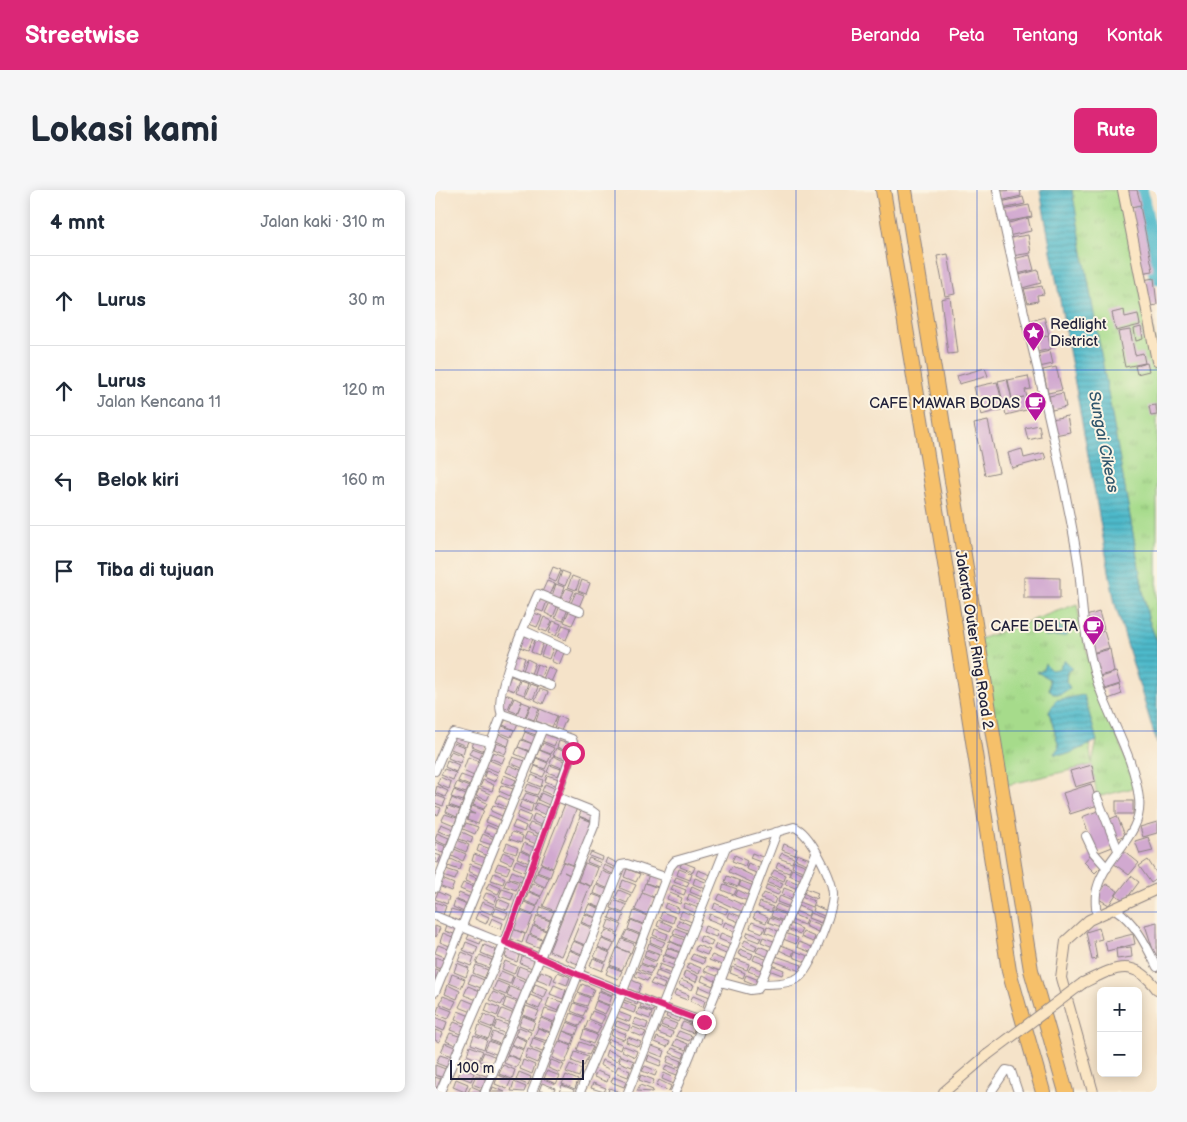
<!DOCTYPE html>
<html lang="id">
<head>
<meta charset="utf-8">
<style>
	body { margin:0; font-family:"Balsamiq Sans",sans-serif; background:#f6f6f7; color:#1f2937 }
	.controls { position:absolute; right:15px; bottom:15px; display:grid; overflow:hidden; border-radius:8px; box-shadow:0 2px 12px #0003 }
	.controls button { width:45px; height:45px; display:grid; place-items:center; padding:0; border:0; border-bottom:1px solid #e0e1e3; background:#fff; color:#1f2937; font:25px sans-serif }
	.scale { position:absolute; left:15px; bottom:12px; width:134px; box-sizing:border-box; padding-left:5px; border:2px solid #22223b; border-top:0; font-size:14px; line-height:18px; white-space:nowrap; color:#22223b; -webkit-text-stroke:4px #fcf5e5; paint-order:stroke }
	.stop { position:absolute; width:15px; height:15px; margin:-11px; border:4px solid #db2777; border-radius:50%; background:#fff }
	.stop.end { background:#db2777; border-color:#fff; box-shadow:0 1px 5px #0008 }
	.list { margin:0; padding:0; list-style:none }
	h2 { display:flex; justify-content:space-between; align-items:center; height:65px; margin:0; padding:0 20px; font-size:21px }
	h2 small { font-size:16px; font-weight:400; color:#747a83 }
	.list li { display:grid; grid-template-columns:32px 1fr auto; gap:15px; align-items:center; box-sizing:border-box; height:90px; padding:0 20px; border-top:1px solid #e0e1e3 }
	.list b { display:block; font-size:19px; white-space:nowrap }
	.list p { margin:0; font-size:16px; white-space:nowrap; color:#747a83 }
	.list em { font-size:16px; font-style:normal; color:#747a83 }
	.icon { flex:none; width:28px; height:28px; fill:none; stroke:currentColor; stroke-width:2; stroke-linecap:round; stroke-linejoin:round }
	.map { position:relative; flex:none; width:722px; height:902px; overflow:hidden; border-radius:8px }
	header { display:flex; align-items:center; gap:30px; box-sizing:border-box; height:70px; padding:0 25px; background:#db2777; color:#fff }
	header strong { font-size:24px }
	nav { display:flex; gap:28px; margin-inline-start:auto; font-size:18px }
	.intro { display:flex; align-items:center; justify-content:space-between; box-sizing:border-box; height:120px; padding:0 30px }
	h1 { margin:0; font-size:35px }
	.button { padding:12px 22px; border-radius:8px; background:#db2777; color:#fff; font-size:18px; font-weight:700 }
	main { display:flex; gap:30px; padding:0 30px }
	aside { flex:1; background:#fff; border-radius:8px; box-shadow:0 2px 12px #0003 }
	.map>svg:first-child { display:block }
</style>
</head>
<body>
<header>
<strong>Streetwise</strong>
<nav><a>Beranda</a><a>Peta</a><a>Tentang</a><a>Kontak</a></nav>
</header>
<div class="intro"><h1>Lokasi kami</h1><a class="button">Rute</a></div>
<main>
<aside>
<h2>4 mnt<small>Jalan kaki · 310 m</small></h2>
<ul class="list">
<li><svg class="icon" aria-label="ahead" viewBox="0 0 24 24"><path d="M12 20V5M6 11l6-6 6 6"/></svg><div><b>Lurus</b></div><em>30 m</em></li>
<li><svg class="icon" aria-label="ahead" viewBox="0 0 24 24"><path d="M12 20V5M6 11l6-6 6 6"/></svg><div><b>Lurus</b><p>Jalan Kencana 11</p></div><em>120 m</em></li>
<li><svg class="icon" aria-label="left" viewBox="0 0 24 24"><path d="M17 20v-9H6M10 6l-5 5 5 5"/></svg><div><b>Belok kiri</b></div><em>160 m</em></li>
<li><svg class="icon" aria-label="arrive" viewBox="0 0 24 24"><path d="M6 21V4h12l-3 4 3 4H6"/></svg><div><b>Tiba di tujuan</b></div></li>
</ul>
</aside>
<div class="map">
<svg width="722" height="902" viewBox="0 0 722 902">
	<defs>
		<pattern id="grass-tufts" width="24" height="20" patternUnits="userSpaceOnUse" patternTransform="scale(1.25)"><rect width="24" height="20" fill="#a6db8b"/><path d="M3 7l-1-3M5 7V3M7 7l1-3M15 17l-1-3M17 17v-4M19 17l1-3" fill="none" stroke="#8fbc79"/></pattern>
		<pattern id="water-rules" width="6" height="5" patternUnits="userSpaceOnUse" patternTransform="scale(1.25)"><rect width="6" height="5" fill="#4eb9ca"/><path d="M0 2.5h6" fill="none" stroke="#4096a5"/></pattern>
	</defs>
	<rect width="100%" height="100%" fill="#fcf5e5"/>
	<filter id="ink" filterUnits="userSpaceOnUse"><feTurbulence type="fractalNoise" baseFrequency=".02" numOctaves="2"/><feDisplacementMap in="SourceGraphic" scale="10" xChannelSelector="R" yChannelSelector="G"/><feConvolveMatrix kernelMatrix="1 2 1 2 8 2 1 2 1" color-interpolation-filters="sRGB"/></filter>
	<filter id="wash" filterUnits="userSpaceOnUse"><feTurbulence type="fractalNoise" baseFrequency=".0096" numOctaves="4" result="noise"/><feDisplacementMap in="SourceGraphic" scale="20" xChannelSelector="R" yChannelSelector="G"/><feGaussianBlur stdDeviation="1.12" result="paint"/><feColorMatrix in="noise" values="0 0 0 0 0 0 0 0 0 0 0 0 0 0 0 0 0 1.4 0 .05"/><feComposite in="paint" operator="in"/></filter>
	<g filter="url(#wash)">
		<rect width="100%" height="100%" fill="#f5e3c9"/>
		<g fill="url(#grass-tufts)" stroke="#647e63" fill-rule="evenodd">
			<polygon points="636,0 689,0 722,162 722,452 713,428"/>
			<path d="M642,414c9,63 37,124 60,183l-40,10 -5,-32 -89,21 -23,-147zM637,478l-5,4 -1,9 -17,8v-10l-11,-7zM614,522l48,29 -5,22 -3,-19 -6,4 -28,5 4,-6z"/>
		</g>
		<g fill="url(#water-rules)" stroke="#386e82">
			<polygon points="605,0 637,0 713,428 722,452 722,554 680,414"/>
			<polygon points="624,433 625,438 633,441 631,446 609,447 612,439"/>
			<polygon points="630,470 637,478 632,482 631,491 635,498 626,504 618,504 614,499 614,489 602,482 607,481 610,474 616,480 623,479"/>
			<polygon points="649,505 662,551 633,564 619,564 624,557 614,522 621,510"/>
		</g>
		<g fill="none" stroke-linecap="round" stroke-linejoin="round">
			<polyline stroke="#4eb9ca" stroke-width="16" points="705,0 722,87"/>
		</g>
		<g id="blocks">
			<g fill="#d1a9d0">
				<polygon points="585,0 586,6 565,11 563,1"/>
				<polygon points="695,0 702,0 706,15 695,17 691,1"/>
				<polygon points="588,7 590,14 567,19 566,12"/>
				<polygon points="594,15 597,27 570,32 568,20"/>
				<polygon points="705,16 718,81 705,83 696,18"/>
				<polygon points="593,28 596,41 573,46 570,34"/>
				<polygon points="593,45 596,63 577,66 574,48"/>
				<polygon points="513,64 520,104 510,106 502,66"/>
				<polygon points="595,65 599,80 582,84 578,69"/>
				<polygon points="603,80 606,93 587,98 584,85"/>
				<polygon points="719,88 722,115 712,117 708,90"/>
				<polygon points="607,96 609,104 602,105 603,111 593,113 589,99"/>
				<polygon points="515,107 522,163 513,164 506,109"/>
				<polygon points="689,120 690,127 703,124 705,135 681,141 677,123"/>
				<polygon points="609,127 614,145 607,147 613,146 616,159 602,162 597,131"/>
				<polygon points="706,137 708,149 701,151 699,139"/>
				<polygon points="695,140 700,165 708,163 710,173 690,177 683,142"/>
				<polygon points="615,161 618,174 604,177 601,164"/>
				<polygon points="712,173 714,181 702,184 700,176"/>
				<polygon points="621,177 627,200 613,203 608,180"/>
				<polygon points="550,178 553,186 524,194 522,186"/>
				<polygon points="593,186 596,199 590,200 592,207 600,205 603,217 571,225 563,191 572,189 577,210 589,207 577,209 573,190"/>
				<polygon points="562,192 569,219 546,225 539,197"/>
				<polygon points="628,203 631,217 617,220 614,206"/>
				<polygon points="721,215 722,225 716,226 714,216"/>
				<polygon points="632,226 635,242 620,245 617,229"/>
				<polygon points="553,231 564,282 550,285 539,234"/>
				<polygon points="604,235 606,247 593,250 590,238"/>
				<polygon points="587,259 589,268 609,263 611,269 577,278 573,263"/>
				<polygon points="118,377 126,380 121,392 113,389"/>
				<polygon points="127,381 135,384 130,396 123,393"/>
				<polygon points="137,386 145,389 141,400 133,397"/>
				<polygon points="589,387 625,388 625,408 589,408"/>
				<polygon points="147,390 155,393 151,404 143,401"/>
				<polygon points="112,391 120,394 115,405 107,402"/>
				<polygon points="121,394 129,397 125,409 117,406"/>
				<polygon points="131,398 139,401 134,412 126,409"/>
				<polygon points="141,402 149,405 144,417 136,413"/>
				<polygon points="104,408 112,411 108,422 100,419"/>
				<polygon points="115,412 123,415 118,427 110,423"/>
				<polygon points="125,416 133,419 128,431 120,428"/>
				<polygon points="134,421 142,424 137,435 129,432"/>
				<polygon points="664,422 669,439 652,443 648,427"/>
				<polygon points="99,423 107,426 102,437 94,434"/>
				<polygon points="109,427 117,431 112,442 104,439"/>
				<polygon points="118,431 126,434 121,446 114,443"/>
				<polygon points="128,435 136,438 131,450 123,447"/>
				<polygon points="669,441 674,458 657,463 653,446"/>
				<polygon points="90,446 98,449 93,460 85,457"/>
				<polygon points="100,450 108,453 104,465 96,462"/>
				<polygon points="110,455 118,458 114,469 106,466"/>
				<polygon points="675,459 679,482 664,486 656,464"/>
				<polygon points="121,460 129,463 124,475 116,471"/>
				<polygon points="82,465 90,468 86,480 78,477"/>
				<polygon points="92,469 100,473 96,484 88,481"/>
				<polygon points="102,474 110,477 105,489 98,486"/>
				<polygon points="113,477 121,481 116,492 108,489"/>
				<polygon points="681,482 685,494 666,500 662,488"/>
				<polygon points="76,486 84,489 79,501 71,498"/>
				<polygon points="85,490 93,493 89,505 81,502"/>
				<polygon points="95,494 103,497 98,509 90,506"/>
				<polygon points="684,495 687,504 673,509 670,500"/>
				<polygon points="105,499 113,502 108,514 100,510"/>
				<polygon points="70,504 78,507 73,519 65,516"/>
				<polygon points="79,508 87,511 82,523 74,520"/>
				<polygon points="87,512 95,515 90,527 82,524"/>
				<polygon points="96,515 104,518 99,530 91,527"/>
				<polygon points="105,519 122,526 117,537 101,531"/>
				<polygon points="123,526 131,529 126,541 119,538"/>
				<polygon points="71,529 83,533 80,540 68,535"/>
				<polygon points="92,534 103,539 101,545 89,541"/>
				<polygon points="67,536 79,540 76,547 64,542"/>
				<polygon points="90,542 101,547 98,554 87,549"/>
				<polygon points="64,544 75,549 73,556 61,551"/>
				<polygon points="110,544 122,549 119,556 107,551"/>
				<polygon points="22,545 34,549 31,556 19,551"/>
				<polygon points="40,550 52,554 49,561 37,556"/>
				<polygon points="86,550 98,554 95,561 83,557"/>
				<polygon points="124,551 136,555 133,562 122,557"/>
				<polygon points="19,553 30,557 28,564 16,559"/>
				<polygon points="61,553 73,557 70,564 59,559"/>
				<polygon points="108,553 119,558 116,564 105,560"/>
				<polygon points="83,557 95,562 92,569 80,564"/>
				<polygon points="37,558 48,562 46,569 34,564"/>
				<polygon points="121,558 132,563 130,569 118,565"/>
				<polygon points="104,560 116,565 113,572 101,567"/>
				<polygon points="16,561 28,566 25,573 13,568"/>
				<polygon points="58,562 70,566 67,573 55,568"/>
				<polygon points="118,566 129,571 127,578 115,573"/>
				<polygon points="33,567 45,572 39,586 28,581"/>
				<polygon points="78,567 90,571 87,578 75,573"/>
				<polygon points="101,568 113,573 110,579 99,575"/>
				<polygon points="12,570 24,575 21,582 10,577"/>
				<polygon points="54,570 66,575 63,582 51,577"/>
				<polygon points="74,575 86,580 83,587 71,582"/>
				<polygon points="115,575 126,579 123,586 112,582"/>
				<polygon points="657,575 660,591 640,597 635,581"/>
				<polygon points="100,576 111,581 108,587 97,583"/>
				<polygon points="9,579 21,583 18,590 6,585"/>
				<polygon points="51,581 63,585 60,592 49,587"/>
				<polygon points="26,585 37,589 35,596 23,591"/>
				<polygon points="69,585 81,590 78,596 66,592"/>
				<polygon points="97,585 108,590 106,597 94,592"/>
				<polygon points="112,585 124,589 121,596 110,591"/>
				<polygon points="5,587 16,592 14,599 2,594"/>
				<polygon points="48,590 59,595 57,601 45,597"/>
				<polygon points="22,592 34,597 31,603 19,599"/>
				<polygon points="93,594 105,599 102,605 90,601"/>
				<polygon points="110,594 121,599 118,606 107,601"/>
				<polygon points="656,594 663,615 635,624 628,603"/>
				<polygon points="66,595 78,599 75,606 64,601"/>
				<polygon points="2,596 13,601 10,607 0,603"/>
				<polygon points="44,599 55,604 52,610 41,606"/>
				<polygon points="19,600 31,605 28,611 16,607"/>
				<polygon points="91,603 103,607 100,614 88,609"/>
				<polygon points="106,603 117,608 114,615 103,610"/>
				<polygon points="0,605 11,609 8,616 0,613"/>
				<polygon points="63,605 74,610 71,617 60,612"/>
				<polygon points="17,608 28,613 25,619 14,615"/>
				<polygon points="41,608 52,613 49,619 38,615"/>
				<polygon points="87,610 98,615 96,622 84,617"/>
				<rect x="681" y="611" width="17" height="13"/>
				<polygon points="102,613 114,618 111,625 99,620"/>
				<polygon points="130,614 142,618 118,678 106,673"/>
				<polygon points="58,615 70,619 67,626 56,621"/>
				<polygon points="0,616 6,618 3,625 0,624"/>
				<polygon points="13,616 25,620 22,627 11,622"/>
				<polygon points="37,616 49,620 43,634 32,630 34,623 40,624 35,622"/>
				<polygon points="147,619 159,624 156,631 144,626"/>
				<polygon points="665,620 680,656 662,663 647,627"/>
				<polygon points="84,621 96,626 93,633 82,628"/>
				<polygon points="10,624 22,628 19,635 7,630"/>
				<polygon points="99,624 111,629 108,636 97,631"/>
				<polygon points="54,625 66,630 63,637 51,632"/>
				<polygon points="682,626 690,645 681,649 673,630"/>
				<polygon points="145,627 157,632 141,676 128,671"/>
				<polygon points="80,631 91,636 89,642 77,638"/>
				<polygon points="722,632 722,643 708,647 705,637"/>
				<polygon points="31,633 43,637 40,644 28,639"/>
				<polygon points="95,633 107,637 104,644 92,639"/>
				<polygon points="6,634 18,639 15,645 3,641"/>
				<polygon points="52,635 63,640 60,647 49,642"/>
				<polygon points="27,642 38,647 36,653 24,649"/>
				<polygon points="77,642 88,646 86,653 74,649"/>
				<polygon points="92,642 104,647 101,654 89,649"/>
				<polygon points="2,643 14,648 11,655 0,650"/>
				<polygon points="48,644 59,649 57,655 45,651"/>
				<polygon points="713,647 718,661 705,664 700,651"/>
				<polygon points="22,650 34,655 31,662 20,657"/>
				<polygon points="0,652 10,656 8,663 0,660"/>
				<polygon points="72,653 83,658 81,664 69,660"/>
				<polygon points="89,653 100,658 97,665 86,660"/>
				<polygon points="349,654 362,659 360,665 347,660"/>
				<polygon points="44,655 56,659 53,666 42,661"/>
				<polygon points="19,659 31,664 28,671 17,666"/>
				<polygon points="688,660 704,673 694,685 678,673"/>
				<polygon points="85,661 97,666 94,673 82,668"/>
				<polygon points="68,662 79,667 76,674 65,669"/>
				<polygon points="156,662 168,667 167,671 154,666"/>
				<polygon points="317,663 330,668 328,673 315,668"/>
				<polygon points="347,663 359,668 357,673 344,668"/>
				<polygon points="0,664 6,666 3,673 0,672"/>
				<polygon points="39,664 51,668 48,675 37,671"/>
				<polygon points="362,664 375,669 372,674 360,669"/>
				<polygon points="656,664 668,675 660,683 649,672"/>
				<polygon points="300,665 312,671 310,676 297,671"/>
				<polygon points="154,668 166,673 164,677 152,672"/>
				<polygon points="172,668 184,674 182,678 170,673"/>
				<polygon points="16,669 27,674 25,680 13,676"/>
				<polygon points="81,670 92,675 90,682 78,677"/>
				<polygon points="713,670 722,684 722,689 716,693 704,676"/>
				<polygon points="359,671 372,676 370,682 357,677"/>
				<polygon points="128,672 141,677 137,686 129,682 137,686 120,721 108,716"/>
				<polygon points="247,672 260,677 258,682 245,677"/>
				<polygon points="63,673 75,677 72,684 60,680"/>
				<polygon points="150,673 163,678 156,696 143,691"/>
				<polygon points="313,673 326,679 324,684 311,679"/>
				<polygon points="343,673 356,678 354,683 341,678"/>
				<polygon points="35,674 47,679 44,686 33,681"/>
				<polygon points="106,674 118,679 115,687 102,682"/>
				<polygon points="169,675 181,680 180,685 167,679"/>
				<polygon points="297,676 322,688 320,694 294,682"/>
				<polygon points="11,679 23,683 20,690 8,686"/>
				<polygon points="192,679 205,684 201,692 189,687"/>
				<polygon points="244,679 257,684 255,690 242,685"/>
				<polygon points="357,679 370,684 367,690 354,685"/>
				<polygon points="263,680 276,685 273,690 261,685"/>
				<polygon points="339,680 351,685 349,691 336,686"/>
				<polygon points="77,681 88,686 86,692 74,688"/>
				<polygon points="167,681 179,686 174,699 162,694"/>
				<polygon points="59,683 70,688 68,694 56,690"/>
				<polygon points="101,683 114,688 110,697 98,691"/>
				<polygon points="32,684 44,689 41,695 30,691"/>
				<polygon points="214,684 226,689 223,697 211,693"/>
				<polygon points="292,686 305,691 303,697 290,692"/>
				<polygon points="696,686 704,692 690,711 681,705"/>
				<polygon points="241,687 254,692 252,697 239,692"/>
				<polygon points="260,688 273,693 271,699 258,694"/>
				<polygon points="335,688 348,693 346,698 333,693"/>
				<polygon points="7,689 19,694 16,701 4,696"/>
				<polygon points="72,689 84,693 81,700 69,696"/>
				<polygon points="352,689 365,694 363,699 350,694"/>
				<polygon points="188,690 201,695 197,703 185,698"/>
				<polygon points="142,691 155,696 126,766 114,761"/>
				<polygon points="306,691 319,696 317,702 304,696"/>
				<polygon points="28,693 40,697 37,704 25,699"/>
				<polygon points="54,693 66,698 63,704 51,699"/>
				<polygon points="97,693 110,698 106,706 94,701"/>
				<polygon points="210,693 223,698 219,707 207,702"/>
				<polygon points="289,694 302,699 299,705 287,700"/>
				<polygon points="671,694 683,701 674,715 662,708"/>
				<polygon points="161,695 173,700 170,708 158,703"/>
				<polygon points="238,695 251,700 249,705 236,700"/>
				<polygon points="332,695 345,700 343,705 330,700"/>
				<polygon points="257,696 270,702 267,707 255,702"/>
				<polygon points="349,698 362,703 359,709 347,704"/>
				<polygon points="370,698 383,703 381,709 368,703"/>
				<polygon points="67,699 79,703 76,710 64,706"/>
				<polygon points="184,700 196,705 192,713 180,708"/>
				<polygon points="303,700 315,706 313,711 300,706"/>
				<polygon points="3,702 14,707 12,714 0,709"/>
				<polygon points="94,702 106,707 102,716 90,711"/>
				<polygon points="24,703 36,708 33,714 22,710"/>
				<polygon points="51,703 62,707 59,714 48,709"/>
				<polygon points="207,703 219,708 212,725 200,720"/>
				<polygon points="235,703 247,708 245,714 232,709"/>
				<polygon points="329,703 341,708 339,714 326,709"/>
				<polygon points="157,704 170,709 166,718 154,713"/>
				<polygon points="254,704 267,710 264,715 252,710"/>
				<polygon points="285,704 310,716 308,722 282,710"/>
				<polygon points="345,706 357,711 355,717 342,712"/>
				<polygon points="366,706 379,711 377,717 364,712"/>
				<polygon points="63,709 75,714 72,720 61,716"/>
				<polygon points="20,710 32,715 29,722 18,717"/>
				<polygon points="179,710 192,715 188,723 176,718"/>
				<polygon points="0,712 11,716 8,725 0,722"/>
				<polygon points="47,712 59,717 56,724 44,719"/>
				<polygon points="89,712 102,717 98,725 86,720"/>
				<polygon points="325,712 338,717 336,722 323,717"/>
				<polygon points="231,713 244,718 242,723 229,718"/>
				<polygon points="250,713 263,718 261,723 248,718"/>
				<polygon points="280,713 293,719 291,724 278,719"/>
				<polygon points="154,714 166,719 163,728 150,723"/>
				<polygon points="342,714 354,719 352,724 339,719"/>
				<polygon points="379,715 392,721 389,726 377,721"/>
				<polygon points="363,716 375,721 373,726 360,721"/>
				<polygon points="106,717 119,722 115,730 103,725"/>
				<polygon points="61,718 73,723 70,729 58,725"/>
				<polygon points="16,719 29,723 25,732 13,727"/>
				<polygon points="177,720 189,725 186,733 174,728"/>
				<polygon points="338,720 351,725 349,731 336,726"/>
				<polygon points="85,721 98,726 91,744 78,739"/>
				<polygon points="199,721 212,726 208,734 196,729"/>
				<polygon points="247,721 259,726 257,732 244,727"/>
				<polygon points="43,722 54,727 51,734 40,729"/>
				<polygon points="227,722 240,727 238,733 225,728"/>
				<polygon points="294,722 307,727 304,732 292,727"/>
				<polygon points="321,722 333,727 331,733 318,728"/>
				<polygon points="375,723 388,728 386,733 373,728"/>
				<polygon points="149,724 161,728 158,737 146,732"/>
				<polygon points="275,724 288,729 286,734 273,729"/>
				<polygon points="359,725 371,730 369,735 356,730"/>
				<polygon points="102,726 115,731 111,740 99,735"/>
				<polygon points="335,727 348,732 346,737 333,732"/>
				<polygon points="57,728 68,733 66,739 54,735"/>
				<polygon points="174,730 187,735 183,743 171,738"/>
				<polygon points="196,730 208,735 205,744 193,739"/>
				<polygon points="224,730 237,736 235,741 222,736"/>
				<polygon points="244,730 257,736 255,741 242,736"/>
				<polygon points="372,731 385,736 383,742 370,736"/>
				<polygon points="13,732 26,737 22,745 10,741"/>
				<polygon points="290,732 303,737 301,742 288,737"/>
				<polygon points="317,732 330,737 328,743 315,738"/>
				<polygon points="722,732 722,772 710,735"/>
				<polygon points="145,733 157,738 150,755 138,750"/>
				<polygon points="354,733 367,739 365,744 352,739"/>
				<polygon points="0,736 5,738 1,747 0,746"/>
				<polygon points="98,736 111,741 107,749 95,744"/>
				<polygon points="270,736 283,741 281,747 268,742"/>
				<polygon points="332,736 345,742 343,747 330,742"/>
				<polygon points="240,738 253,743 251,748 238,743"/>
				<polygon points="664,738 667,749 659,751 662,769 657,770 651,742"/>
				<polygon points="78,739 90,744 87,753 74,748"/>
				<polygon points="220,739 233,744 231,750 218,745"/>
				<polygon points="171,740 183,745 180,753 167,748"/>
				<polygon points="192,740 204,745 201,753 188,748"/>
				<polygon points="36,741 48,746 45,754 32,749"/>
				<polygon points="313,742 326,747 324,752 311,747"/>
				<polygon points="368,742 380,747 378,752 366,747"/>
				<polygon points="8,743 20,748 17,757 5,752"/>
				<polygon points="286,743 298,748 296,754 284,749"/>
				<polygon points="350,743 363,748 361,754 348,749"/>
				<polygon points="698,744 700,754 672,761 670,751"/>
				<polygon points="94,745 107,750 103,758 91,753"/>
				<polygon points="237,745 250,750 247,756 235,751"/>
				<polygon points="266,746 278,751 276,756 264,751"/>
				<polygon points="217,747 230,752 227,757 215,752"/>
				<polygon points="328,747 341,752 338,757 326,752"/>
				<polygon points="167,749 179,754 175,762 163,757"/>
				<polygon points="187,749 199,754 196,763 183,758"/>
				<polygon points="310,750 322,756 320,761 307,756"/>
				<polygon points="138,751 150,756 147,764 134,759"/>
				<polygon points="234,751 247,757 245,762 232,757"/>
				<polygon points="31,752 43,757 40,765 28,760"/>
				<polygon points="364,752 377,757 375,762 362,757"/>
				<polygon points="214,753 227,759 225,764 212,759"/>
				<polygon points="281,754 294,759 291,764 279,759"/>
				<polygon points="3,755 16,760 12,768 0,763"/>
				<polygon points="49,755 61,760 58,768 46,763"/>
				<polygon points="262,755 275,760 272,765 260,760"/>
				<polygon points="346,755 359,760 357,766 344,760"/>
				<polygon points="324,756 336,761 334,767 321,762"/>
				<polygon points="696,757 697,767 682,769 681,759"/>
				<polygon points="73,758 85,763 82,772 70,767"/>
				<polygon points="163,758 175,763 171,772 159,767"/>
				<polygon points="182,758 195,763 187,780 175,775"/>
				<polygon points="232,758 245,763 242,769 230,764"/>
				<polygon points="305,759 318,764 316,769 303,764"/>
				<polygon points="134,760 146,765 143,774 130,769"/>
				<polygon points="211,760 224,765 221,771 209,766"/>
				<polygon points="360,761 373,766 371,772 358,767"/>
				<polygon points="27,762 39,767 36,776 23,771"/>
				<polygon points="88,764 100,769 97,778 85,773"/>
				<polygon points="258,764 270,769 268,774 255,769"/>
				<polygon points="45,765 57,770 54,778 41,773"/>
				<polygon points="229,765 242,770 240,776 227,771"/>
				<polygon points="277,765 289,770 287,775 274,770"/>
				<polygon points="320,765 333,770 331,775 318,770"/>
				<polygon points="341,766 367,775 365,781 339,771"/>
				<polygon points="0,767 11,771 8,780 0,777"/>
				<polygon points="208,767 221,773 219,778 206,773"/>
				<polygon points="158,768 170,773 167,781 155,776"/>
				<polygon points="301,769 314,774 312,780 299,775"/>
				<polygon points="70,771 82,776 79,784 67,779"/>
				<polygon points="22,773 34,778 31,787 19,782"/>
				<polygon points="254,773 266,778 264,784 251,778"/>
				<polygon points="205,774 218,779 215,784 203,779"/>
				<polygon points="225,774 238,779 236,784 223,779"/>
				<polygon points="41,775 53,780 50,788 38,783"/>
				<polygon points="336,775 349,780 347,785 334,780"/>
				<polygon points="84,776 97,781 93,790 81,785"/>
				<polygon points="174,776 187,781 183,789 171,784"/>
				<polygon points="272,776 285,781 282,786 269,781"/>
				<polygon points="316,776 328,781 326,786 313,781"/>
				<polygon points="297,777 310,783 308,788 295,783"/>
				<polygon points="0,779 7,782 4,790 0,789"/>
				<polygon points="66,781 78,786 75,794 62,789"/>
				<polygon points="106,781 118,786 115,794 102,789"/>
				<polygon points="202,781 215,786 212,791 200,786"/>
				<polygon points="222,781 235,786 232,792 220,786"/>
				<polygon points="250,781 263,786 261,792 248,787"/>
				<polygon points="123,782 135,787 132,795 119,790"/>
				<polygon points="17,784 30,789 26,798 14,793"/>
				<polygon points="37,785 49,790 46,798 33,793"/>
				<polygon points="268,785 280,791 278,796 266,791"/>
				<polygon points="311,785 324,790 322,795 309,790"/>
				<polygon points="79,787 92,792 88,800 76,795"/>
				<polygon points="194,789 206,794 203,803 191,798"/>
				<polygon points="218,789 230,794 228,799 215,794"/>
				<polygon points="246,790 259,795 257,800 244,795"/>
				<polygon points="62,791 74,796 71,805 58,800"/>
				<polygon points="100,794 113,799 109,808 97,803"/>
				<polygon points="147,794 159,799 156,807 143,802"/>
				<polygon points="13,795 25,801 22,809 10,804"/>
				<polygon points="119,795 131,800 128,809 115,804"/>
				<polygon points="167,795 179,800 177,805 165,800"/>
				<polygon points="33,796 45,801 42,810 29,805"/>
				<polygon points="264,796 277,802 275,807 262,802"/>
				<polygon points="75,797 88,802 84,811 72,806"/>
				<polygon points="241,800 254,805 252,810 239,805"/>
				<polygon points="164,801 177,806 174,815 161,810"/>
				<polygon points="58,802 70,807 66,815 54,810"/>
				<polygon points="143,803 155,808 152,816 139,812"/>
				<polygon points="191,804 204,809 202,815 189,810"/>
				<polygon points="95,805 108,810 104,819 92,814"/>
				<polygon points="8,806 21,811 17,819 5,814"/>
				<polygon points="258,806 270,811 268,817 255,811"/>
				<polygon points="71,808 84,813 80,822 68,817"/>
				<polygon points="114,808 127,812 123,821 111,816"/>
				<polygon points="28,809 40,814 37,822 24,817"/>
				<polygon points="161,811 174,816 170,824 158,819"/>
				<polygon points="188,812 201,817 199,823 186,818"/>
				<polygon points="207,812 220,817 218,822 205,817"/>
				<polygon points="53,813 65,818 62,826 50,821"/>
				<polygon points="139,813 152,818 148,826 136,821"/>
				<polygon points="4,816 17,821 13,829 1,824"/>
				<polygon points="91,816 104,821 100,830 88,825"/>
				<polygon points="204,818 217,823 215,829 202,824"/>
				<polygon points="67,819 79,824 75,833 63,828"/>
				<polygon points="110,819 123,823 119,832 107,827"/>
				<polygon points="23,821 35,826 32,834 20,829"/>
				<polygon points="157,821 170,826 166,834 154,829"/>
				<polygon points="233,821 246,826 243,832 231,827"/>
				<polygon points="183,822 196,827 194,832 181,827"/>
				<polygon points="136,823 149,828 145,836 133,831"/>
				<polygon points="49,824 61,829 58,838 45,833"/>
				<polygon points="88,826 100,831 97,840 84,835"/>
				<polygon points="250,826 262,831 261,836 248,830"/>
				<polygon points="0,827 12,832 9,841 0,837"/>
				<polygon points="106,828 118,833 115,842 102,837"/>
				<polygon points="200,828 213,833 211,839 198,834"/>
				<polygon points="229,829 242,834 239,840 226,835"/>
				<polygon points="62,831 75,836 71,844 59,839"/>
				<polygon points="153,831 166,836 162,844 150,839"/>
				<polygon points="182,831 195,836 193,841 180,836"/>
				<polygon points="19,832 31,837 28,845 15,840"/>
				<polygon points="132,832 144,837 141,845 128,841"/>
				<polygon points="248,832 260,837 258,843 245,838"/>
				<polygon points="44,835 57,840 53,849 41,844"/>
				<polygon points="84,837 96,842 93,850 80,845"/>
				<polygon points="198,837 211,842 208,847 196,842"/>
				<polygon points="225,837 238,842 236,848 223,843"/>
				<polygon points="103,838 115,843 112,851 99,847"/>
				<polygon points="178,839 191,844 189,850 176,845"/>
				<polygon points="0,840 8,843 4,852 0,850"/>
				<polygon points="149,840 162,845 158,854 146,849"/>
				<polygon points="128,841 140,846 137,855 125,850"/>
				<polygon points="244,841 257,846 254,851 241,846"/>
				<polygon points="58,842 71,847 67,855 55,850"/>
				<polygon points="15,843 27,847 23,856 11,851"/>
				<polygon points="39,845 52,850 49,859 36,854"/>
				<polygon points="80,846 92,851 89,859 76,854"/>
				<polygon points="193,847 206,852 204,857 191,852"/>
				<polygon points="222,847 235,852 232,857 220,852"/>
				<polygon points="98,848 111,853 107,862 95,857"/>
				<polygon points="174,849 187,854 185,860 172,854"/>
				<polygon points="241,849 253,854 251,860 238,855"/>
				<polygon points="54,851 66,856 63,865 50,860"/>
				<polygon points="124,851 137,856 130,873 117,868"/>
				<polygon points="145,852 158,857 154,865 142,860"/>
				<polygon points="10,853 22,858 19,867 6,862"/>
				<polygon points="76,855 88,860 84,869 72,864"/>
				<polygon points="35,856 48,861 44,870 32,865"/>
				<polygon points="189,856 202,861 200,867 187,861"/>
				<polygon points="217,856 230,861 228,867 215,862"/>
				<polygon points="237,858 250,863 248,868 235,863"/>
				<polygon points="93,859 106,864 102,873 90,868"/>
				<polygon points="172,860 185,865 182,871 170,866"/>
				<polygon points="49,862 61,867 58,876 45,871"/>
				<polygon points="140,862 153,867 149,876 137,871"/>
				<polygon points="5,865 17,869 14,878 1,873"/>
				<polygon points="72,865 85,870 81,878 69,873"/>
				<polygon points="214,865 227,871 225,876 212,871"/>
				<polygon points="186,866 199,871 197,877 184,872"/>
				<polygon points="234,866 247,871 244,877 232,872"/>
				<polygon points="31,867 44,872 40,880 28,875"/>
				<polygon points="88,870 100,875 97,884 85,879"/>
				<polygon points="116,870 129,875 125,883 113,878"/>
				<polygon points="167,870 180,875 178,881 165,875"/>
				<polygon points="44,874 57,879 53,887 41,882"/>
				<polygon points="135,874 147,879 144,887 131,882"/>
				<polygon points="0,875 13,880 9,888 0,885"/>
				<polygon points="68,875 80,880 77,889 64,884"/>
				<polygon points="232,875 244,880 242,885 229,880"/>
				<polygon points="183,876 195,881 193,887 180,882"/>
				<polygon points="210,876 222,881 220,886 207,881"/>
				<polygon points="27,878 39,883 36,891 23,886"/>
				<polygon points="112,881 125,886 121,894 109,889"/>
				<polygon points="162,881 174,886 172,892 159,887"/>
				<polygon points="84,882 96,887 93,895 81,890"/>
				<polygon points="229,883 242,889 239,894 227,889"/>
				<polygon points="41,885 53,890 50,899 37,894"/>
				<polygon points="63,885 76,890 72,899 60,894"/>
				<polygon points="131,885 143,890 140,899 127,894"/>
				<polygon points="206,885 219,890 217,895 204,890"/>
				<polygon points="0,887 8,890 5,898 0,897"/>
				<polygon points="178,887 191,892 189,897 176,892"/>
				<polygon points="21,889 33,894 30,902 18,897"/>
				<polygon points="224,890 236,896 234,901 221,896"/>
				<polygon points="79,892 91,897 89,902 76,901"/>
				<polygon points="107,893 120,898 118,902 104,901"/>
				<polygon points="158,893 171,898 169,902 156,898"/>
				<polygon points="127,895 139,900 138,902 124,902"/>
				<polygon points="205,895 218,900 217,902 202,901"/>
				<polygon points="36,896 50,902 33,902"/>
				<polygon points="58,897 70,902 56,902"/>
				<polygon points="174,898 185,902 173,902"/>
			</g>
		</g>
	</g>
	<g filter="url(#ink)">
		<use href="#blocks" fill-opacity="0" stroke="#8c8282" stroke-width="1"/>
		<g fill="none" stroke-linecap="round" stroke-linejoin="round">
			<defs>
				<g id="street">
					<path d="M562,0c20,105 50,207 70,312 4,19 8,40 11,60 4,27 3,55 10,82 3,16 7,33 13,48 13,35 34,69 38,107 5,38 -38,59 -43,95 -1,7 0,15 1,23"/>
					<polyline points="88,440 132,460"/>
					<polyline points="73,479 116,496"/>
					<polyline points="0,581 13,550 18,543 55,552"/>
					<polyline points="662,607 683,660"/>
					<polyline points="651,646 659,663 672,678"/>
					<polyline points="0,698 67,524"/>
					<path d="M680,719c21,14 31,36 42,58"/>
					<polyline points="0,726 226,817 269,832"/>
					<polyline points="285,792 315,800 323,799 381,663"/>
					<polyline points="0,802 108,538"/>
					<path d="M5,902l65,-150 69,-196 -2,-7 -70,-25c-11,-17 27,-99 36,-120l42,17"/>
					<polyline points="50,902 160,634 161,624 157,621 122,607"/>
					<polyline points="97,902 186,675 192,674 230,687"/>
					<path d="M145,902l43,-101 47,-124 5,-6 119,-34c16,5 38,51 39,67 0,16 -22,76 -35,84 -10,6 -26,6 -37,6"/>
					<polyline points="193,902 291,657"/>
					<polyline points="240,902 285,792 342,642"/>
					<polyline points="556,902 571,880 576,881 583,902"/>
				</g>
				<g id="secondary">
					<polyline points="688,0 722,171"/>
					<path d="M648,793c31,-15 50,-27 74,6"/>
					<polyline points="509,902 552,865"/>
					<polyline points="658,902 626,788 631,751 654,730 722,699"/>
				</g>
				<g id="highway">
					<polyline points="448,0 515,404 574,781 608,902"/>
					<polyline points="470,0 596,780 631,902"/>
				</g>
			</defs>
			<use href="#street" stroke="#8c8282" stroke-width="10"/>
			<use href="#secondary" stroke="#8c8282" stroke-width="12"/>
			<use href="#highway" stroke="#8c8282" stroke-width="16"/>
			<use href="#street" stroke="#fff" stroke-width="8"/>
			<use href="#secondary" stroke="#fbe6c4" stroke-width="10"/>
			<use href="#highway" stroke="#f6c06b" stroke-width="14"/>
			<defs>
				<polyline id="secondary-bridge" points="552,865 648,793"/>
			</defs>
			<use href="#secondary-bridge" stroke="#8c8282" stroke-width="12" stroke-linecap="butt"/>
			<use href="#secondary-bridge" stroke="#fbe6c4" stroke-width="10"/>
		</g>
	</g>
	<g fill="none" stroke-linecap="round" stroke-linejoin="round" filter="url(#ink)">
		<polyline stroke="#db2777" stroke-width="6" points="138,563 70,752 142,784 269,832"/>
	</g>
	<path fill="none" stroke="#1d4ed8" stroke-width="1" stroke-opacity="0.55" d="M180,0v902M361,0v902M542,0v902M0,180h722M0,361h722M0,541h722M0,722h722"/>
	<defs>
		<symbol id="sight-pin" viewBox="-11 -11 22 30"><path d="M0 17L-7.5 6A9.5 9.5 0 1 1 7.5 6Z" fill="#b5179e" stroke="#fcf5e5"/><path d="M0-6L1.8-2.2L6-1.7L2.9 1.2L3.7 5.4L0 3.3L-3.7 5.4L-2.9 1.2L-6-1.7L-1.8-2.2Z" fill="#fff"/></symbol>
		<symbol id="cafe-pin" viewBox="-11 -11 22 30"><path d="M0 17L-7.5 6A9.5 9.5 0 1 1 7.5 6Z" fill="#b5179e" stroke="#fcf5e5"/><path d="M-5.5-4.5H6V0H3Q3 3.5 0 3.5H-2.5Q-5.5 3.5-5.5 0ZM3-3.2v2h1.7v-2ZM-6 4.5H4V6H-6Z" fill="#fff"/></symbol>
	</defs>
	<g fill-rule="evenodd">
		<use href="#sight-pin" x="586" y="130" width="25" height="34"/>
		<use href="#cafe-pin" x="588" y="200" width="25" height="34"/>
		<use href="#cafe-pin" x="646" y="424" width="25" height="34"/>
	</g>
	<g text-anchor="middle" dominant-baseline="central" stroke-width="4" stroke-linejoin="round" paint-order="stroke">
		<g font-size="15" fill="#22223b" stroke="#fcf5e5" text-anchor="end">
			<text x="615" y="134" text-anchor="start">Redlight<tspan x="615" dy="17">District</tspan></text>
			<text x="585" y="213">CAFE MAWAR BODAS</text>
			<text x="643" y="436">CAFE DELTA</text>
		</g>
		<g font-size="15" fill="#22223b" stroke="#fcf5e5">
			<text transform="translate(539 450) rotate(81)">Jakarta Outer Ring Road 2</text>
		</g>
		<g font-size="16" font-style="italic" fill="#31576d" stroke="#fcf5e5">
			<text transform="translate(668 252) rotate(79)">Sungai Cikeas</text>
		</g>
	</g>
</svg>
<div class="controls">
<button>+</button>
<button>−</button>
</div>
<div class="scale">100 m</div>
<div class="stop" style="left:138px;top:563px"></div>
<div class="stop end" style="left:269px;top:832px"></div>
</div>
</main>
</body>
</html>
